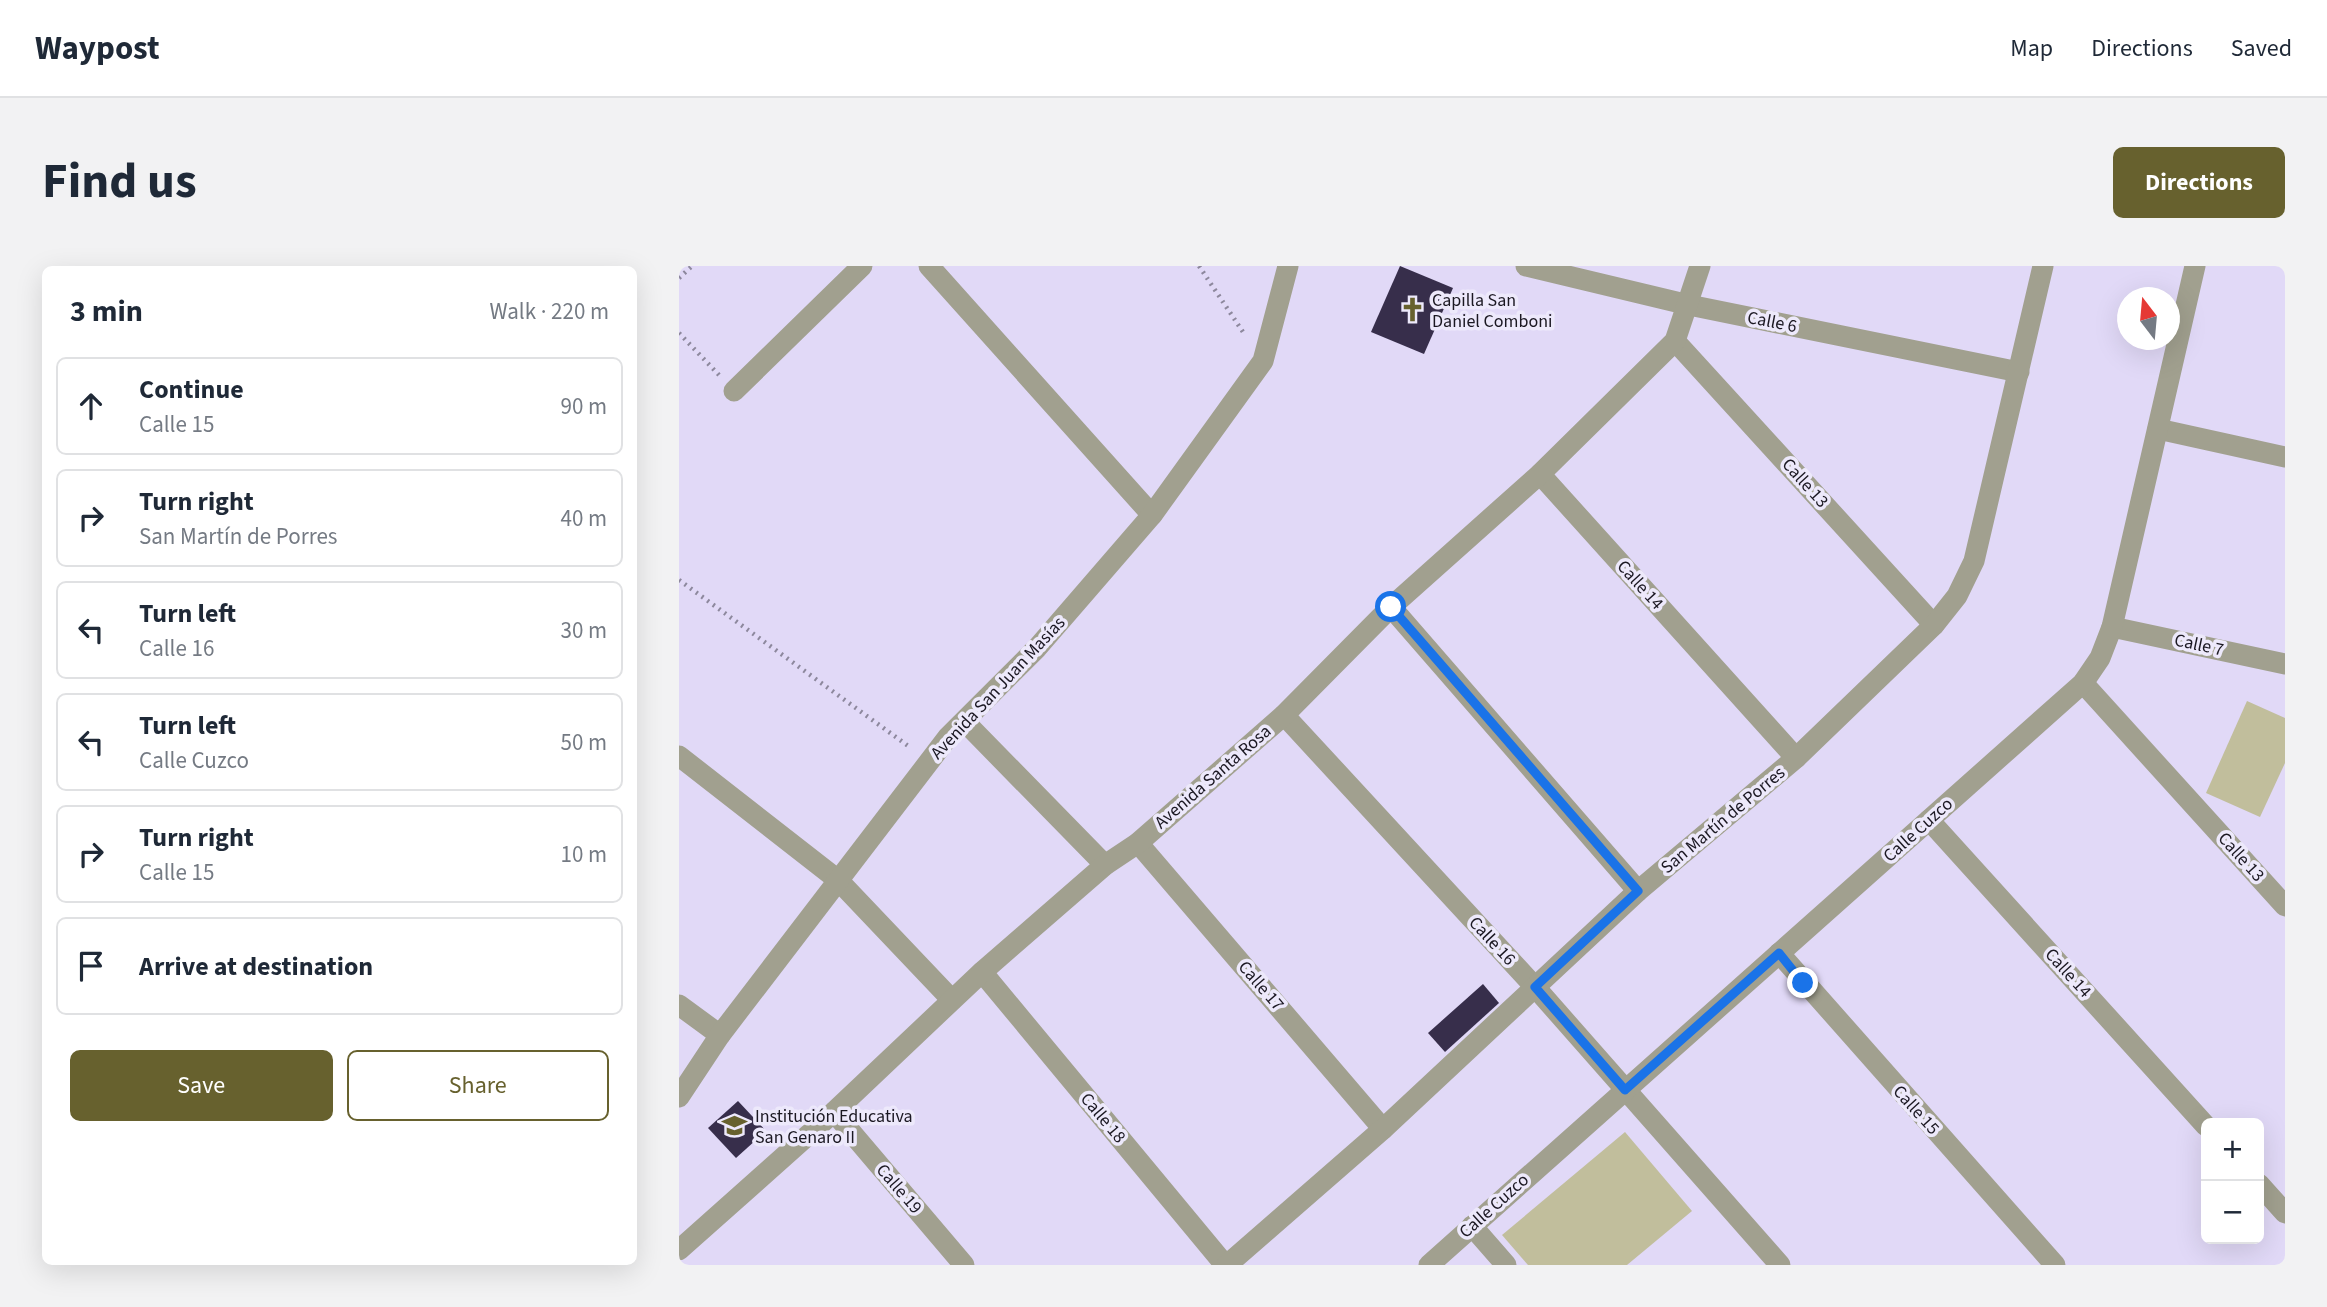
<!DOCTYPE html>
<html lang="en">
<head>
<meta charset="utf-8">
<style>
	body { margin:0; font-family:"Source Sans 3",sans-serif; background:#f2f2f3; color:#1f2937 }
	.controls { position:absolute; right:21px; bottom:21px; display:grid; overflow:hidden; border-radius:10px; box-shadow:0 7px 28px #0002 }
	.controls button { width:63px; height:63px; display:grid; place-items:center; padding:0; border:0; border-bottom:2px solid #e0e1e3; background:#fff; color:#1f2937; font:35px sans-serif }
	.compass { position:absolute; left:1438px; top:21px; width:63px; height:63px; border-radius:50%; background:#fff; box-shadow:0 7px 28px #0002; rotate:344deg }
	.stop { position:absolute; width:21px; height:21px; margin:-16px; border:5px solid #1a73e8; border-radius:50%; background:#fff }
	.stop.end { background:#1a73e8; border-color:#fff; box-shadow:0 2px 7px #0008 }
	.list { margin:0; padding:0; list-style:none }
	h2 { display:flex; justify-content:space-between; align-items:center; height:91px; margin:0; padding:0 28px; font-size:30px }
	h2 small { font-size:23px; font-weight:400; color:#747a83 }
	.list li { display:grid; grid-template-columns:46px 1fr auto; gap:21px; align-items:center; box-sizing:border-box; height:98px; margin:0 14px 14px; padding:0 14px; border:2px solid #e0e1e3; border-radius:10px }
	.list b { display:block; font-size:26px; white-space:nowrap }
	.list p { margin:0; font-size:23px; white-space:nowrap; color:#747a83 }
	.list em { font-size:23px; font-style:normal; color:#747a83 }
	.actions { display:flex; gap:14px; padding:21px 28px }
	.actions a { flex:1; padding:16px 0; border:2px solid #67612e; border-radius:10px; text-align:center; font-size:24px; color:#67612e }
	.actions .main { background:#67612e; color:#fff }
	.icon { flex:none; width:38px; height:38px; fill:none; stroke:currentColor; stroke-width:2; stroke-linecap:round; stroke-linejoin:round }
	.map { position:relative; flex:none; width:1606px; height:999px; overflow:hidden; border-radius:10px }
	header { display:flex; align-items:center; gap:42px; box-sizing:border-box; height:98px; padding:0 35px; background:#fff; border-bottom:2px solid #e0e1e3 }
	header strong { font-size:33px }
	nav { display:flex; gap:38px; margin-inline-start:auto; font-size:24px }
	.intro { display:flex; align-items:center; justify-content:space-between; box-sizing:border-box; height:168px; padding:0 42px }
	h1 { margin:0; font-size:49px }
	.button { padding:18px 32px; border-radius:10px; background:#67612e; color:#fff; font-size:24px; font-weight:700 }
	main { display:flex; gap:42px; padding:0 42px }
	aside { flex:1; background:#fff; border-radius:10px; box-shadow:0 7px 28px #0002 }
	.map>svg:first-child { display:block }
</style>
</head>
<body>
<header>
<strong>Waypost</strong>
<nav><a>Map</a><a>Directions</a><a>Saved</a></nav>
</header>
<div class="intro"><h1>Find us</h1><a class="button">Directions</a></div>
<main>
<aside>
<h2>3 min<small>Walk · 220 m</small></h2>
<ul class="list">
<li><svg class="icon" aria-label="ahead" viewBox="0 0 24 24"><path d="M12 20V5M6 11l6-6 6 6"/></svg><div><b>Continue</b><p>Calle 15</p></div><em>90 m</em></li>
<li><svg class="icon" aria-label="right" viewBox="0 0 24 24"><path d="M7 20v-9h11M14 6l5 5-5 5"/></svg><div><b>Turn right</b><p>San Martín de Porres</p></div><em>40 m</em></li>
<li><svg class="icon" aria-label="left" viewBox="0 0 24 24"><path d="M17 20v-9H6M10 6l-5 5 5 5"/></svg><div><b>Turn left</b><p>Calle 16</p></div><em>30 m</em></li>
<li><svg class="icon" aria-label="left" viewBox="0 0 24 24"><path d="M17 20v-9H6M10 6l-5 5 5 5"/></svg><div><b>Turn left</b><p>Calle Cuzco</p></div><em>50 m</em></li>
<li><svg class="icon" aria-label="right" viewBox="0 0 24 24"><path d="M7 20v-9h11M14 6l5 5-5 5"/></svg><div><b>Turn right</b><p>Calle 15</p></div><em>10 m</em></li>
<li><svg class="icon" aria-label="arrive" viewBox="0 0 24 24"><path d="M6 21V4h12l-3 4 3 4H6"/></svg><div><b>Arrive at destination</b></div></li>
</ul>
<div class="actions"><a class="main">Save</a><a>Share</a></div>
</aside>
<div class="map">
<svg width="1606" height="999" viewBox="0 0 1606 999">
	<rect width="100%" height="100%" fill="#e1d9f7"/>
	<g fill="#c1be9c">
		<polygon points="1568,435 1606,452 1606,497 1581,551 1527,527"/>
		<polygon points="946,866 1013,945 948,999 849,999 823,969"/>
	</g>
	<g fill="#372e4b">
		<polygon points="721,0 774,22 745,88 692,66"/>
		<polygon points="804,718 820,737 766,786 749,767"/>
		<polygon points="59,835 87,865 57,892 29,862"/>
	</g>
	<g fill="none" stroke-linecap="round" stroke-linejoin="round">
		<g stroke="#8d889d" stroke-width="4.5" stroke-dasharray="2 5" stroke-linecap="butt">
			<polyline points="520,0 566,69"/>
			<polyline points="0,12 13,0"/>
			<polyline points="0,67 40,109"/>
			<polyline points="0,314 232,482"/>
		</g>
		<g stroke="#a1a08f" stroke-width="21">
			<polyline points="250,0 473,249"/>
			<polyline points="847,0 1010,39 1340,106"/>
			<polyline points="996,75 1255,359"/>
			<polyline points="55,125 183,0"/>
			<polyline points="1479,163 1606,191"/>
			<polyline points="861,208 1117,492"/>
			<polyline points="712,341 959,625"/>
			<polyline points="1433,361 1606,398"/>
			<polyline points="1404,417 1606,640"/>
			<polyline points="605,449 856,721 1101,999"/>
			<polyline points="286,456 426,599"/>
			<polyline points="0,490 159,614 273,734"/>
			<polyline points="1250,554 1527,860"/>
			<polyline points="459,577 704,863"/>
			<polyline points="1100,687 1376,999"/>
			<polyline points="303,706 546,999"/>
			<polyline points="0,739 41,769"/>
			<polyline points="0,831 41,769 269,471 358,382 473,249 584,95 609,0"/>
			<polyline points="155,846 285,999"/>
			<polyline points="1580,918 1606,947"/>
			<polyline points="793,960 827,999"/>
			<polyline points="0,984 155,846 303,706 426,599 459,577 605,449 712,341 861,208 996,75 1021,0"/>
			<polyline points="548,999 704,863 959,625 1117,492 1255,359 1278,330 1295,295 1364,0"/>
			<polyline points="750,999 1404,417 1421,392 1433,361 1516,0"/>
		</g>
	</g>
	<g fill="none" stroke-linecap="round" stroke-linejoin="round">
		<polyline stroke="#1a73e8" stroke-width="9" points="712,341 959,625 856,721 946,824 1100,687 1124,717"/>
	</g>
	<defs>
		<symbol id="church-bare" viewBox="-9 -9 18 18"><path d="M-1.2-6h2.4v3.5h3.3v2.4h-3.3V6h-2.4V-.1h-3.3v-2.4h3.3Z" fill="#67612e" stroke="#ede9fb" stroke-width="2.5" paint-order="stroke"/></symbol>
		<symbol id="school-bare" viewBox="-9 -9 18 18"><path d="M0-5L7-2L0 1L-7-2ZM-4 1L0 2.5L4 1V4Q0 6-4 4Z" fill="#67612e" stroke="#ede9fb" stroke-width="2.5" paint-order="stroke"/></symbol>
	</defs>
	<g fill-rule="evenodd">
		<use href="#church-bare" x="716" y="26" width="35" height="35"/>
		<use href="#school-bare" x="38" y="842" width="35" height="35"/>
	</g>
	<g text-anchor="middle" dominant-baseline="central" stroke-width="7" stroke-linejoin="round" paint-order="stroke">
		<g font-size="18" fill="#1b1822" stroke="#ede9fb" text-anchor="start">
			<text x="753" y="34">Capilla San<tspan x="753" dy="21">Daniel Comboni</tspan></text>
			<text x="76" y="850">Institución Educativa<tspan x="76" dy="21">San Genaro II</tspan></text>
		</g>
		<g font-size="18" fill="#1b1822" stroke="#ede9fb">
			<text transform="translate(1093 56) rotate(11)">Calle 6</text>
			<text transform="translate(1126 217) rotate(48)">Calle 13</text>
			<text transform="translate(961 319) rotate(48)">Calle 14</text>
			<text transform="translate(1520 379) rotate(12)">Calle 7</text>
			<text transform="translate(319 422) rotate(-47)">Avenida San Juan Masías</text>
			<text transform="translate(534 511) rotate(-41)">Avenida Santa Rosa</text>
			<text transform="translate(1044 554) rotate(-40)">San Martín de Porres</text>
			<text transform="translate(1239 564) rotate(-42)">Calle Cuzco</text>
			<text transform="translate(1562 591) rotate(48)">Calle 13</text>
			<text transform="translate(813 675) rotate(47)">Calle 16</text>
			<text transform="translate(1389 707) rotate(48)">Calle 14</text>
			<text transform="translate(582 720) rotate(49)">Calle 17</text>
			<text transform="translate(1237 844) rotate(48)">Calle 15</text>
			<text transform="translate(424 852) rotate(50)">Calle 18</text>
			<text transform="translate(220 923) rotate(49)">Calle 19</text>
			<text transform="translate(815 940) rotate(-42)">Calle Cuzco</text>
		</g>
	</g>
</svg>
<div class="controls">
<button>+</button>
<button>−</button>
</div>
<svg class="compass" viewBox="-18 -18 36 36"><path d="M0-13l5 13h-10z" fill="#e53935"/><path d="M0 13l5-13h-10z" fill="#747a83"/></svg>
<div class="stop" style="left:712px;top:341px"></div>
<div class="stop end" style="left:1124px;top:717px"></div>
</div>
</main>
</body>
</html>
